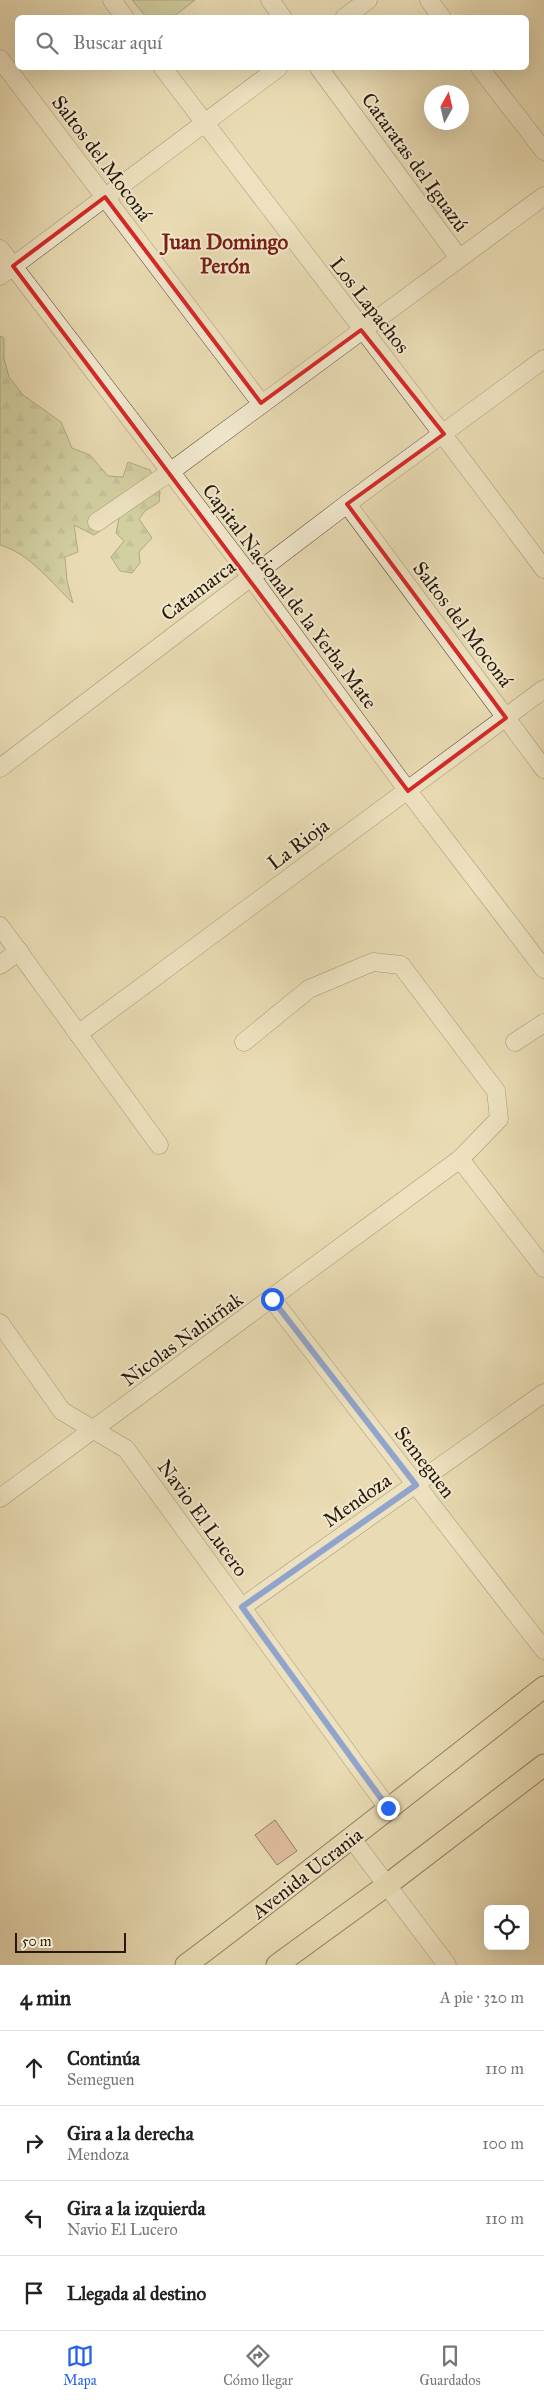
<!DOCTYPE html>
<html lang="es">
<head>
<meta charset="utf-8">
<style>
	body { margin:0; font-family:"IM FELL Great Primer",serif; background:#f6f6f6; color:#222 }
	.controls { position:absolute; right:15px; bottom:15px; display:grid; overflow:hidden; border-radius:8px; box-shadow:0 5px 20px #0002 }
	.controls button { width:45px; height:45px; display:grid; place-items:center; padding:0; border:0; border-bottom:1px solid #e0e0e0; background:#fff; color:#222; font:25px sans-serif }
	.compass { position:absolute; left:424px; top:85px; width:45px; height:45px; border-radius:50%; background:#fff; box-shadow:0 5px 20px #0002; rotate:8deg }
	.scale { position:absolute; left:15px; bottom:12px; width:111px; box-sizing:border-box; padding-left:5px; border:2px solid #271809; border-top:0; font-size:14px; line-height:18px; white-space:nowrap; color:#271809; -webkit-text-stroke:4px #f1e8ce; paint-order:stroke }
	.stop { position:absolute; width:15px; height:15px; margin:-11px; border:4px solid #2563eb; border-radius:50%; background:#fff }
	.stop.end { background:#2563eb; border-color:#fff; box-shadow:0 1px 5px #0008 }
	.list { margin:0; padding:0; list-style:none }
	h2 { display:flex; justify-content:space-between; align-items:center; height:65px; margin:0; padding:0 20px; font-size:21px }
	h2 small { font-size:16px; font-weight:400; color:#767676 }
	.list li { display:grid; grid-template-columns:32px 1fr auto; gap:15px; align-items:center; box-sizing:border-box; height:75px; padding:0 20px; border-top:1px solid #e0e0e0 }
	.list b { display:block; font-size:19px; white-space:nowrap }
	.list p { margin:0; font-size:16px; white-space:nowrap; color:#767676 }
	.list em { font-size:16px; font-style:normal; color:#767676 }
	.icon { flex:none; width:28px; height:28px; fill:none; stroke:currentColor; stroke-width:2; stroke-linecap:round; stroke-linejoin:round }
	.map { position:relative; flex:none; width:544px; height:1965px; overflow:hidden }
	.search { position:absolute; background:#fff; box-shadow:0 5px 20px #0002; left:15px; right:15px; top:15px; height:55px; display:flex; align-items:center; gap:12px; box-sizing:border-box; padding:0 18px; border-radius:8px; color:#767676; font-size:19px }
	.sheet { height:365px; background:#fff }
	nav { display:flex; justify-content:space-around; align-items:center; box-sizing:border-box; height:70px; border-top:1px solid #e0e0e0; background:#fff; font-size:14px; color:#767676 }
	nav a { display:grid; justify-items:center; gap:2px }
	nav .on { color:#2563eb }
	.map>svg:first-child { display:block }
</style>
</head>
<body>
<div class="map">
<svg width="544" height="1965" viewBox="0 0 544 1965">
	<defs>
		<pattern id="forest-firs" width="22" height="20" patternUnits="userSpaceOnUse" patternTransform="scale(1.25)"><rect width="22" height="20" fill="#b5c08d"/><path d="M5 1l3.5 6h-7zM16 11l3.5 6h-7z" fill="#9ca478"/></pattern>
	</defs>
	<rect width="100%" height="100%" fill="#e9dbb3"/>
	<filter id="stains"><feTurbulence type="fractalNoise" baseFrequency=".004" numOctaves="4"/><feColorMatrix values="0 0 0 0 .2 0 0 0 0 .09 0 0 0 0 .02 0 0 0 .5 -.17"/></filter>
	<radialGradient id="worn" r=".72"><stop offset=".6" stop-color="#630" stop-opacity="0"/><stop offset="1" stop-color="#630" stop-opacity=".3"/></radialGradient>
	<path fill="url(#forest-firs)" stroke="#6e6c4b" d="M0,336l4,2v21l5,18 14,18 38,27 11,26 18,7 18,21 15,1 5,-15 22,8 10,22 -1,10 -14,9 -6,8 13,19 -13,14 1,11 -8,10 -12,-2 -9,-14 13,-16 -8,-8 3,-15 -25,17 -20,-10 4,27 -13,5 2,24 6,22c-22,-20 -42,-49 -73,-58z"/>
	<polygon fill="#b5c08d" stroke="#6e6c4b" points="132,0 195,0 173,17 146,17"/>
	<polygon fill="#d69c89" stroke="#271809" points="275,1820 297,1851 277,1865 255,1835"/>
	<g fill="none" stroke-linecap="round" stroke-linejoin="round">
		<defs>
			<g id="minor">
				<polyline points="112,0 125,18"/>
				<polyline points="270,0 283,18"/>
				<polyline points="429,0 442,18"/>
				<polyline points="344,18 368,0"/>
				<polyline points="0,59 261,403"/>
				<path d="M163,68c127,167 256,333 381,501"/>
				<polyline points="319,68 459,258"/>
				<polyline points="480,68 544,151"/>
				<polyline points="0,249 251,577 408,791 544,969"/>
				<polyline points="0,276 278,68"/>
				<polyline points="347,504 544,769"/>
				<polyline points="97,522 170,472 544,196"/>
				<polyline points="0,768 347,504 544,359"/>
				<polyline points="0,926 159,1145"/>
				<polyline points="0,965 19,951"/>
				<polyline points="78,1034 544,689"/>
				<polyline points="515,1042 544,1023"/>
				<polyline points="460,1159 544,1268"/>
				<polyline points="272,1299 544,1650"/>
				<polyline points="0,1323 62,1411 126,1449 388,1808"/>
				<polyline points="0,1498 460,1159 499,1119 496,1091 401,965 373,962 309,989 244,1042"/>
				<polyline points="242,1607 544,1393"/>
				<polyline points="352,1839 447,1965"/>
			</g>
			<g id="major">
				<path d="M186,1965c121,-91 239,-185 358,-278"/>
				<polyline points="277,1965 387,1885 544,1765"/>
			</g>
		</defs>
		<use href="#minor" stroke="#584934" stroke-width="19"/>
		<use href="#major" stroke="#271809" stroke-width="23"/>
		<use href="#minor" stroke="#f1e8ce" stroke-width="18"/>
		<use href="#major" stroke="#e9dbb3" stroke-width="21"/>
	</g>
	<g fill="none" stroke-linecap="round" stroke-linejoin="round">
		<polyline stroke="#2563eb" stroke-width="6" points="272,1299 416,1485 242,1607 388,1808"/>
	</g>
	<path d="M0 0H544V1965H0ZM105,197l156,206 100,-73 83,104 -97,70 159,214 -98,73 -395,-525z" fill="#e9dbb3" fill-opacity=".55" fill-rule="evenodd"/>
	<path fill="none" stroke="#d62828" stroke-width="4" stroke-linejoin="round" d="M105,197l156,206 100,-73 83,104 -97,70 159,214 -98,73 -395,-525z"/>
	<g text-anchor="middle" dominant-baseline="central" stroke-width="4" stroke-linejoin="round" paint-order="stroke">
		<g font-size="20" fill="#271809" stroke="#f1e8ce">
			<text transform="translate(102 158) rotate(53)">Saltos del Moconá</text>
			<text transform="translate(415 162) rotate(54)">Cataratas del Iguazú</text>
			<text transform="translate(370 305) rotate(52)">Los Lapachos</text>
			<text transform="translate(198 590) rotate(-37)">Catamarca</text>
			<text transform="translate(290 596) rotate(53)">Capital Nacional de la Yerba Mate</text>
			<text transform="translate(463 624) rotate(53)">Saltos del Moconá</text>
			<text transform="translate(298 844) rotate(-37)">La Rioja</text>
			<text transform="translate(182 1339) rotate(-36)">Nicolas Nahirñak</text>
			<text transform="translate(425 1462) rotate(52)">Semeguen</text>
			<text transform="translate(357 1500) rotate(-35)">Mendoza</text>
			<text transform="translate(203 1518) rotate(54)">Navio El Lucero</text>
			<text transform="translate(307 1873) rotate(-38)">Avenida Ucrania</text>
		</g>
		<g font-size="21" font-weight="bold" fill="#7a1f14" stroke="#f1e8ce">
			<text x="225" y="242">Juan Domingo<tspan x="225" dy="24">Perón</tspan></text>
		</g>
	</g>
	<rect width="100%" height="100%" filter="url(#stains)"/>
	<rect width="100%" height="100%" fill="url(#worn)"/>
</svg>
<div class="controls">
<button><svg class="icon" aria-label="locate" viewBox="0 0 24 24"><circle cx="12" cy="12" r="6"/><path d="M12 2v4M12 18v4M2 12h4M18 12h4"/></svg></button>
</div>
<svg class="compass" viewBox="-18 -18 36 36"><path d="M0-13l5 13h-10z" fill="#e53935"/><path d="M0 13l5-13h-10z" fill="#767676"/></svg>
<div class="scale">50 m</div>
<div class="stop" style="left:272px;top:1299px"></div>
<div class="stop end" style="left:388px;top:1808px"></div>
<div class="search"><svg class="icon" aria-label="search" viewBox="0 0 24 24"><circle cx="10" cy="10" r="6"/><path d="M15 15l6 6"/></svg>Buscar aquí</div>
</div>
<section class="sheet">
<h2>4 min<small>A pie · 320 m</small></h2>
<ul class="list">
<li><svg class="icon" aria-label="ahead" viewBox="0 0 24 24"><path d="M12 20V5M6 11l6-6 6 6"/></svg><div><b>Continúa</b><p>Semeguen</p></div><em>110 m</em></li>
<li><svg class="icon" aria-label="right" viewBox="0 0 24 24"><path d="M7 20v-9h11M14 6l5 5-5 5"/></svg><div><b>Gira a la derecha</b><p>Mendoza</p></div><em>100 m</em></li>
<li><svg class="icon" aria-label="left" viewBox="0 0 24 24"><path d="M17 20v-9H6M10 6l-5 5 5 5"/></svg><div><b>Gira a la izquierda</b><p>Navio El Lucero</p></div><em>110 m</em></li>
<li><svg class="icon" aria-label="arrive" viewBox="0 0 24 24"><path d="M6 21V4h12l-3 4 3 4H6"/></svg><div><b>Llegada al destino</b></div></li>
</ul>
</section>
<nav>
<a class="on"><svg class="icon" aria-label="map" viewBox="0 0 24 24"><path d="M3 6l6-2 6 2 6-2v14l-6 2-6-2-6 2zM9 4v14M15 6v14"/></svg>Mapa</a>
<a><svg class="icon" aria-label="directions" viewBox="0 0 24 24"><path d="M12 3l9 9-9 9-9-9zM9 14v-3h6M13 9l2 2-2 2"/></svg>Cómo llegar</a>
<a><svg class="icon" aria-label="saved" viewBox="0 0 24 24"><path d="M7 4h10v16l-5-4-5 4z"/></svg>Guardados</a>
</nav>
</body>
</html>
